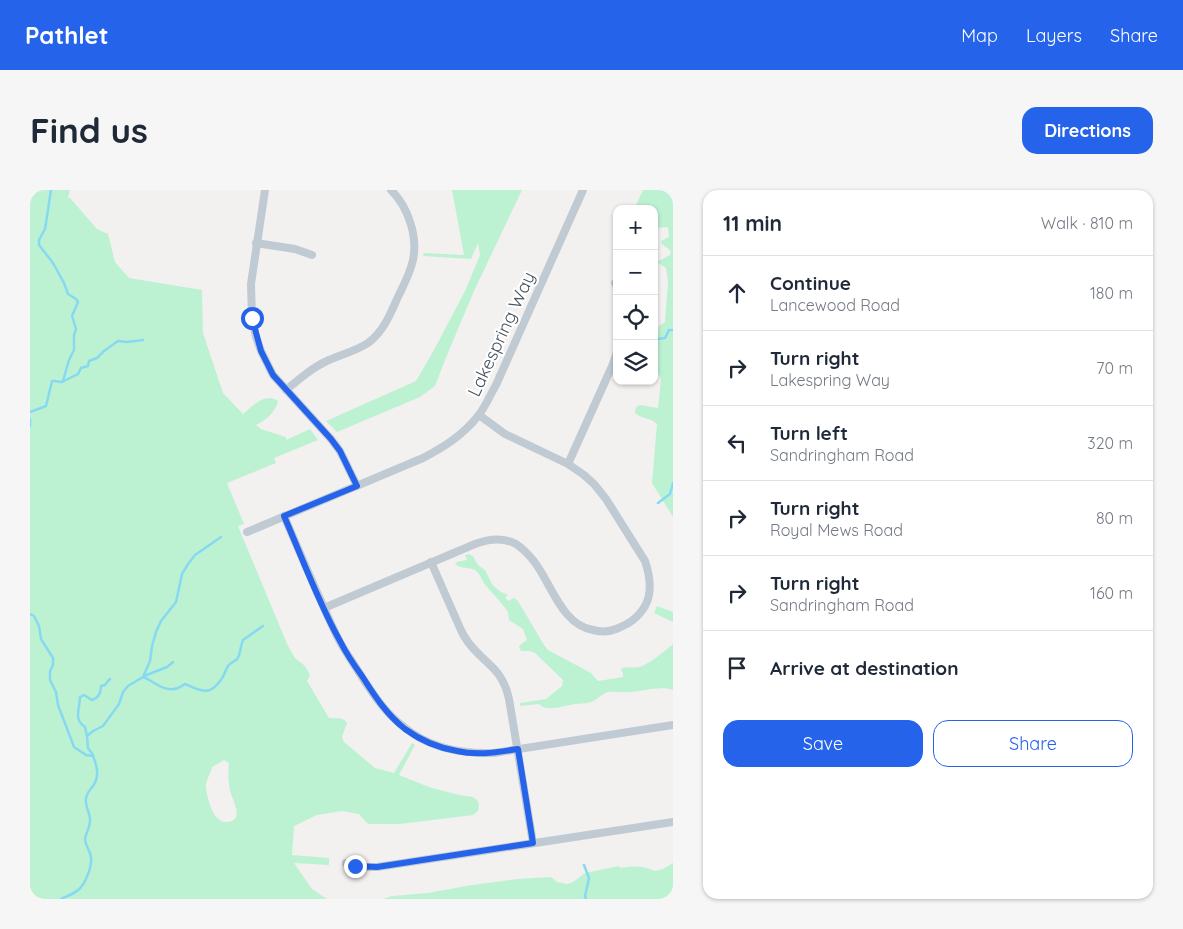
<!DOCTYPE html>
<html lang="en">
<head>
<meta charset="utf-8">
<style>
	body { margin:0; font-family:Quicksand,sans-serif; background:#f6f6f7; color:#1f2937 }
	.controls { position:absolute; right:15px; top:15px; display:grid; overflow:hidden; border-radius:10px; box-shadow:0 1px 4px #0004 }
	.controls button { width:45px; height:45px; display:grid; place-items:center; padding:0; border:0; border-bottom:1px solid #e0e1e3; background:#fff; color:#1f2937; font:25px sans-serif }
	.stop { position:absolute; width:15px; height:15px; margin:-11px; border:4px solid #2563eb; border-radius:50%; background:#fff }
	.stop.end { background:#2563eb; border-color:#fff; box-shadow:0 1px 5px #0008 }
	.list { margin:0; padding:0; list-style:none }
	h2 { display:flex; justify-content:space-between; align-items:center; height:65px; margin:0; padding:0 20px; font-size:21px }
	h2 small { font-size:16px; font-weight:400; color:#747a83 }
	.list li { display:grid; grid-template-columns:32px 1fr auto; gap:15px; align-items:center; box-sizing:border-box; height:75px; padding:0 20px; border-top:1px solid #e0e1e3 }
	.list b { display:block; font-size:19px; white-space:nowrap }
	.list p { margin:0; font-size:16px; white-space:nowrap; color:#747a83 }
	.list em { font-size:16px; font-style:normal; color:#747a83 }
	.actions { display:flex; gap:10px; padding:15px 20px }
	.actions a { flex:1; padding:11px 0; border:1px solid #2563eb; border-radius:15px; text-align:center; font-size:18px; color:#2563eb }
	.actions .main { background:#2563eb; color:#fff }
	.icon { flex:none; width:28px; height:28px; fill:none; stroke:currentColor; stroke-width:2; stroke-linecap:round; stroke-linejoin:round }
	.map { position:relative; flex:none; width:643px; height:709px; overflow:hidden; border-radius:15px }
	header { display:flex; align-items:center; gap:30px; box-sizing:border-box; height:70px; padding:0 25px; background:#2563eb; color:#fff }
	header strong { font-size:24px }
	nav { display:flex; gap:28px; margin-inline-start:auto; font-size:18px }
	.intro { display:flex; align-items:center; justify-content:space-between; box-sizing:border-box; height:120px; padding:0 30px }
	h1 { margin:0; font-size:35px }
	.button { padding:12px 22px; border-radius:15px; background:#2563eb; color:#fff; font-size:18px; font-weight:700 }
	main { display:flex; gap:30px; padding:0 30px }
	aside { flex:1; background:#fff; border-radius:15px; box-shadow:0 1px 4px #0004 }
	.map>svg:first-child { display:block }
</style>
</head>
<body>
<header>
<strong>Pathlet</strong>
<nav><a>Map</a><a>Layers</a><a>Share</a></nav>
</header>
<div class="intro"><h1>Find us</h1><a class="button">Directions</a></div>
<main>
<div class="map">
<svg width="643" height="709" viewBox="0 0 643 709">
	<rect width="100%" height="100%" fill="#f3f0f0"/>
	<g fill="#bcf2d2" fill-rule="evenodd">
		<path d="M0,0h40l-2,8h2l27,31 11,5 7,28 14,16 73,12 1,43 20,60 20,21c9,-8 23,-22 35,-13 -2,11 -13,20 -22,24l5,4 25,8v3l24,-11 8,11 -44,18 2,5 -49,20 17,41 -6,2 50,120 7,12 10,8 5,9 -3,6 22,37c7,1 14,-2 18,5l-5,14 2,5 31,26 19,5 18,-30 3,2 -16,30 30,12 30,8 14,2 5,4 1,5 -1,5 -5,4 -73,9h-30l-3,-1 -8,-9 -17,-3 -25,4 -23,11 -2,29 37,3v7l-35,-2 18,26 15,10h-297zM194,570l5,3c-1,9 -1,18 1,27 1,7 9,19 6,27 -1,3 -6,5 -9,5 -14,1 -19,-23 -21,-33 -1,-9 5,-15 6,-22z"/>
		<polygon points="422,0 492,0 444,101 415,170 405,196 390,207 307,242 296,231 386,191 404,160 435,101 450,65 448,53 441,69 393,66 394,63 434,65"/>
		<path d="M613,0h30v327l-21,-34 5,-59c-7,-7 -16,-5 -22,-11l1,-6 4,-2 18,3 3,-29 -2,-4 -5,-3v-10l2,-2 -2,-6v-12l3,-5 2,-11 6,-4 3,-41 -2,-13 -9,-6 13,-7 1,-4 -9,-7 -1,-3 8,-4 -1,-10 -14,1v-19h-20z"/>
		<path d="M438,364l5,2 5,9 7,5 7,14 4,4 5,4 7,3 -3,2 3,4 6,-3 4,3 26,44 4,5 43,23 7,8 25,-4v-4l-2,-3 1,-2c6,-1 11,0 17,-1 9,-2 26,-16 34,-23v46c-12,-5 -32,2 -46,2 -6,1 -13,-1 -19,0 -7,2 -11,8 -17,10 -5,2 -10,1 -15,2 -11,1 -29,9 -37,0l-19,2v-3l26,-4 16,-13 1,-6 -28,-27 -5,-2h-9l-2,-4 2,-3 6,-4 -4,-11 -14,-9 -1,-7 -2,-4c-6,-8 -13,-15 -19,-22 -5,-5 -6,-13 -12,-17 -7,-3 -14,-1 -20,-6l2,-2 10,-2 -2,-5z"/>
		<polygon points="627,416 643,422 643,432 624,423"/>
		<path d="M643,673v36h-290l9,-3 36,-3 44,-8 46,-6 33,-2 6,5 11,2 5,-2 12,-9 34,-7 1,2c12,-2 24,-3 35,3l8,-2z"/>
	</g>
	<g fill="none" stroke-linecap="round" stroke-linejoin="round">
		<g stroke="#87d9f2" stroke-width="2.5">
			<polyline points="21,0 16,33 15,39 9,50 9,55 23,73 34,93 38,104 46,109 48,112 42,126 46,139 44,145 44,160 39,170 33,191"/>
			<polyline points="627,149 635,148 639,140 643,140"/>
			<polyline points="0,222 16,216 22,191 24,191 32,192 48,184 51,178 58,176 59,171 67,168 74,161 88,151 97,152 113,150"/>
			<polyline points="0,229 0,236"/>
			<polyline points="628,313 640,304 643,293"/>
			<path d="M0,424l4,2 5,10 2,13 12,19v7l-3,6v9l6,12 2,13 16,42 12,8 7,1c4,10 7,20 0,30 -3,4 -7,8 -7,13 -1,6 3,13 4,19 1,11 -5,14 -5,22 1,7 6,12 6,18 1,9 -6,27 -13,32 -4,4 -11,6 -17,9"/>
			<polyline points="114,486 137,477 143,472"/>
			<path d="M113,487c11,4 21,16 35,11 2,-1 4,-2 7,-4 14,6 24,13 35,-3 4,-4 5,-10 8,-15 2,-3 6,-4 9,-7 4,-5 3,-13 6,-19l20,-14"/>
			<path d="M57,546l-2,-9c-12,-8 -5,-18 -5,-30l4,-2 8,5c7,-2 9,-8 9,-14l4,-1 3,-4 2,-2"/>
			<polyline points="63,565 58,558 57,546 63,541 73,536 89,514 93,502 98,496 113,487 120,471 122,456 126,442 131,431 146,412 152,384 158,374 165,365 191,347"/>
			<polyline points="554,675 559,688 555,706 556,709"/>
		</g>
		<g stroke="#c0cad3" stroke-width="8">
			<polyline points="235,0 221,94 222,128 226,147 231,161 243,185 301,249 310,261 327,296"/>
			<polyline points="226,53 265,59 282,65"/>
			<polyline points="585,93 587,97"/>
			<path d="M256,200c13,-11 27,-23 43,-30 13,-6 27,-9 39,-17 15,-11 22,-28 29,-44 6,-13 13,-25 16,-39 5,-24 -5,-53 -22,-70"/>
			<polyline points="538,274 583,174 587,162"/>
			<path d="M254,326c11,25 21,49 32,74 8,17 15,35 24,52 6,11 14,22 20,32 13,20 25,39 44,53 25,21 58,27 90,26l179,-28"/>
			<path d="M217,342l176,-74c21,-11 40,-23 55,-42 8,-10 12,-21 18,-31l87,-195"/>
			<path d="M401,372l29,66c2,5 5,10 8,14 17,23 34,25 41,57l24,144"/>
			<path d="M294,418l151,-64c13,-5 28,-7 41,0 6,4 12,10 17,16 18,22 28,65 60,70 8,2 16,2 23,-1 13,-5 22,-11 29,-23 8,-14 5,-30 0,-45l-39,-62 -12,-15 -10,-9 -16,-11 -63,-30 -26,-19"/>
			<polyline points="316,673 335,677 347,677 643,632"/>
		</g>
	</g>
	<g fill="none" stroke-linecap="round" stroke-linejoin="round">
		<path stroke="#2563eb" stroke-width="6" d="M222,128l9,33 12,24 58,64 9,12 17,35 -73,30c18,41 34,86 56,125 6,12 14,24 22,35 12,19 25,39 43,53 15,11 34,19 52,22 20,5 41,1 61,-2l15,94 -156,24 -22,-1"/>
	</g>
	<g text-anchor="middle" dominant-baseline="central" stroke-width="4.5" stroke-linejoin="round" paint-order="stroke">
		<g font-size="18" fill="#47535f" stroke="#fff">
			<text transform="translate(471 144) rotate(-65)">Lakespring Way</text>
		</g>
	</g>
</svg>
<div class="controls">
<button>+</button>
<button>−</button>
<button><svg class="icon" aria-label="locate" viewBox="0 0 24 24"><circle cx="12" cy="12" r="6"/><path d="M12 2v4M12 18v4M2 12h4M18 12h4"/></svg></button>
<button><svg class="icon" aria-label="layers" viewBox="0 0 24 24"><path d="M12 4l9 5-9 5-9-5zM3 14l9 5 9-5"/></svg></button>
</div>
<div class="stop" style="left:222px;top:128px"></div>
<div class="stop end" style="left:325px;top:676px"></div>
</div>
<aside>
<h2>11 min<small>Walk · 810 m</small></h2>
<ul class="list">
<li><svg class="icon" aria-label="ahead" viewBox="0 0 24 24"><path d="M12 20V5M6 11l6-6 6 6"/></svg><div><b>Continue</b><p>Lancewood Road</p></div><em>180 m</em></li>
<li><svg class="icon" aria-label="right" viewBox="0 0 24 24"><path d="M7 20v-9h11M14 6l5 5-5 5"/></svg><div><b>Turn right</b><p>Lakespring Way</p></div><em>70 m</em></li>
<li><svg class="icon" aria-label="left" viewBox="0 0 24 24"><path d="M17 20v-9H6M10 6l-5 5 5 5"/></svg><div><b>Turn left</b><p>Sandringham Road</p></div><em>320 m</em></li>
<li><svg class="icon" aria-label="right" viewBox="0 0 24 24"><path d="M7 20v-9h11M14 6l5 5-5 5"/></svg><div><b>Turn right</b><p>Royal Mews Road</p></div><em>80 m</em></li>
<li><svg class="icon" aria-label="right" viewBox="0 0 24 24"><path d="M7 20v-9h11M14 6l5 5-5 5"/></svg><div><b>Turn right</b><p>Sandringham Road</p></div><em>160 m</em></li>
<li><svg class="icon" aria-label="arrive" viewBox="0 0 24 24"><path d="M6 21V4h12l-3 4 3 4H6"/></svg><div><b>Arrive at destination</b></div></li>
</ul>
<div class="actions"><a class="main">Save</a><a>Share</a></div>
</aside>
</main>
</body>
</html>
